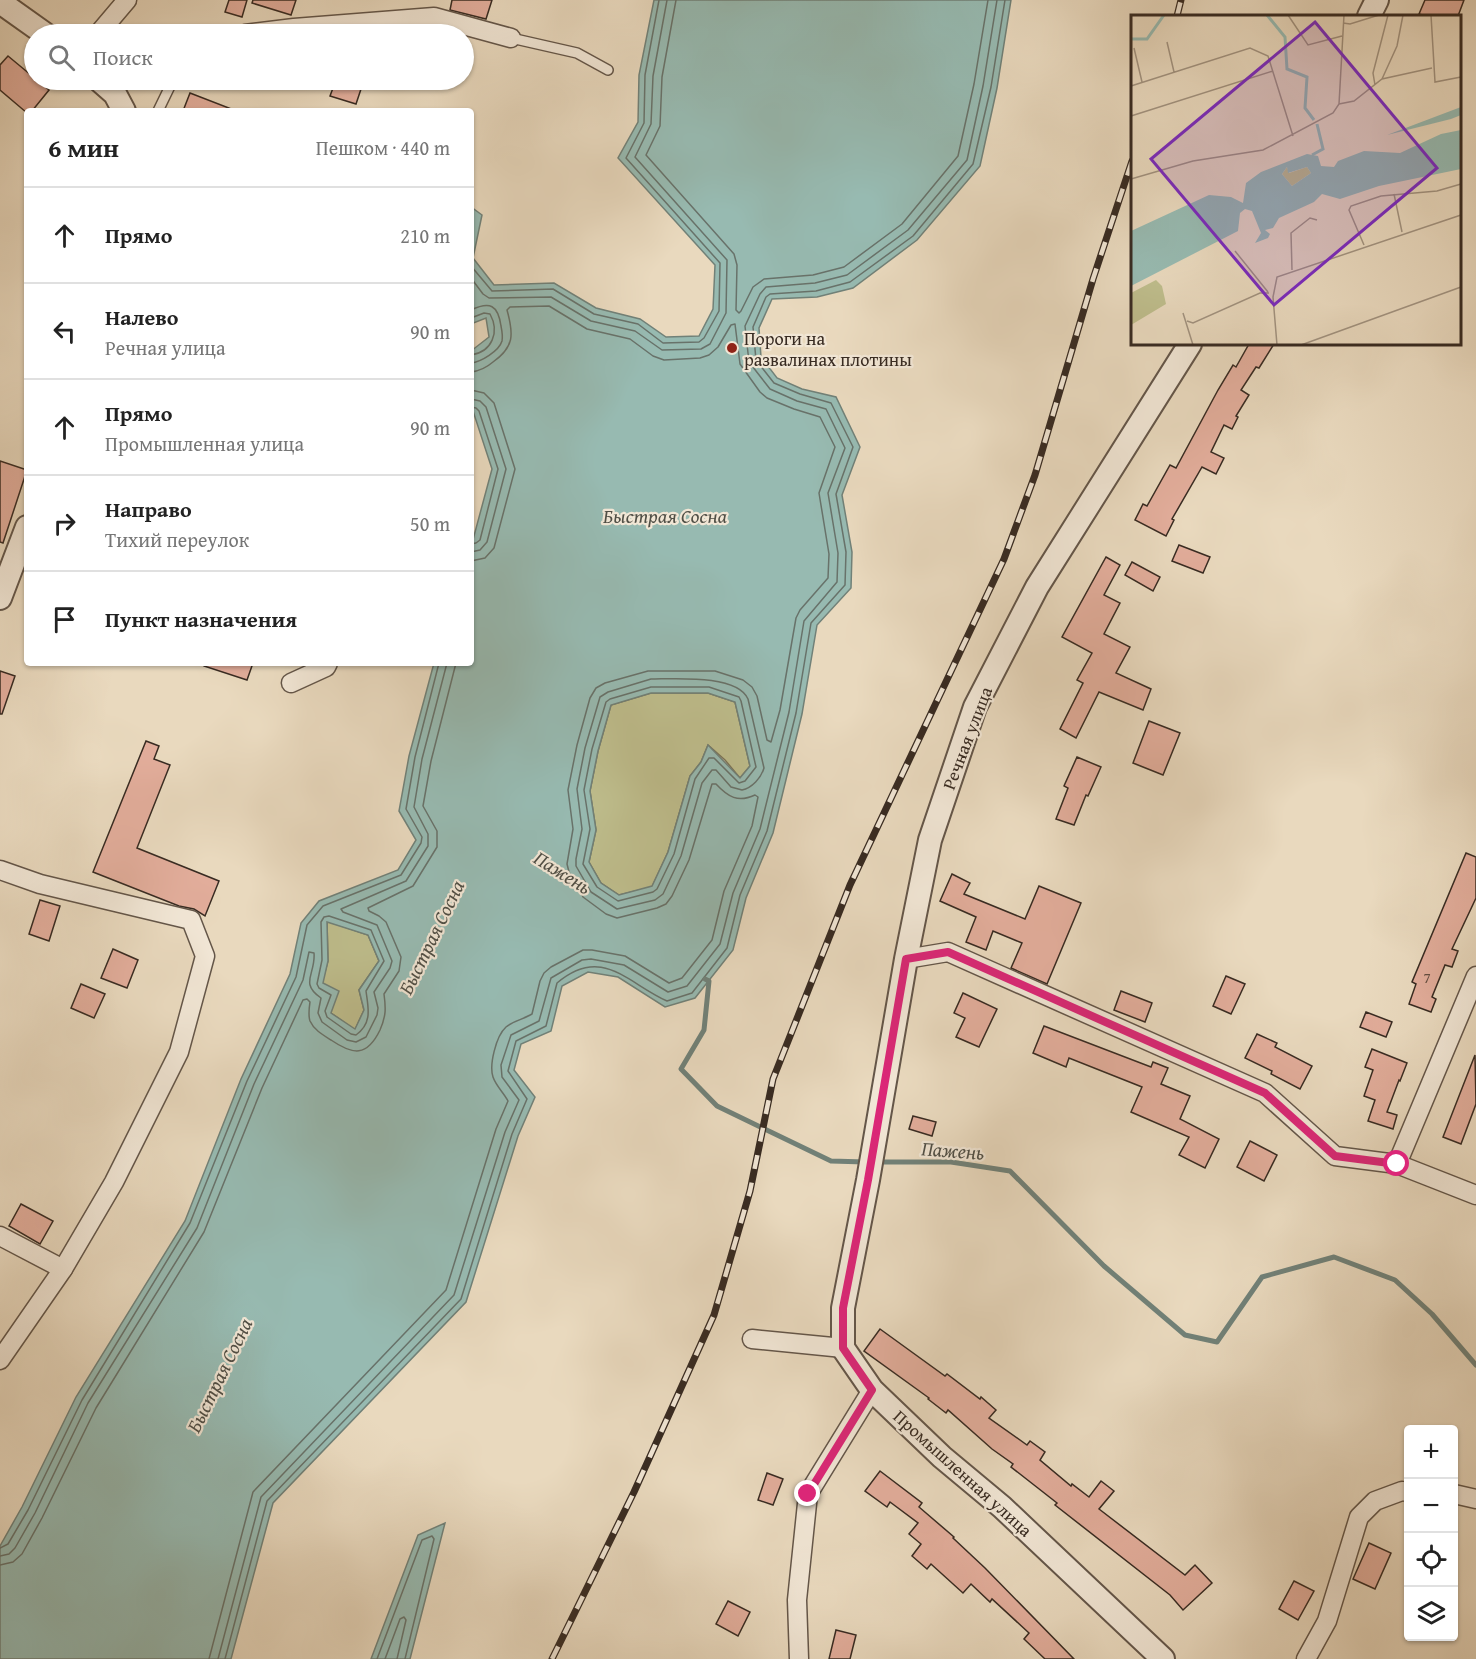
<!DOCTYPE html>
<html lang="ru">
<head>
<meta charset="utf-8">
<style>
	body { margin:0; font-family:"Gentium Book Plus",serif; background:#f6f6f6; color:#222 }
	.controls { position:absolute; right:18px; bottom:18px; display:grid; overflow:hidden; border-radius:6px; box-shadow:0 2px 4px #0004 }
	.controls button { width:54px; height:54px; display:grid; place-items:center; padding:0; border:0; border-bottom:2px solid #e0e0e0; background:#fff; color:#222; font:30px sans-serif }
	.stop { position:absolute; width:18px; height:18px; margin:-14px; border:4px solid #db2777; border-radius:50%; background:#fff }
	.stop.end { background:#db2777; border-color:#fff; box-shadow:0 2px 6px #0008 }
	.list { margin:0; padding:0; list-style:none }
	h2 { display:flex; justify-content:space-between; align-items:center; height:78px; margin:0; padding:0 24px; font-size:26px }
	h2 small { font-size:20px; font-weight:400; color:#767676 }
	.list li { display:grid; grid-template-columns:39px 1fr auto; gap:18px; align-items:center; box-sizing:border-box; height:96px; padding:0 24px; border-top:2px solid #e0e0e0 }
	.list b { display:block; font-size:22px; white-space:nowrap }
	.list p { margin:0; font-size:20px; white-space:nowrap; color:#767676 }
	.list em { font-size:20px; font-style:normal; color:#767676 }
	.icon { flex:none; width:33px; height:33px; fill:none; stroke:currentColor; stroke-width:2; stroke-linecap:round; stroke-linejoin:round }
	.map { position:relative; flex:none; width:1476px; height:1659px; overflow:hidden }
	.search { position:absolute; background:#fff; box-shadow:0 2px 4px #0004; left:24px; top:24px; width:450px; height:66px; display:flex; align-items:center; gap:15px; box-sizing:border-box; padding:0 21px; border-radius:33px; color:#767676; font-size:22px }
	.panel { position:absolute; background:#fff; box-shadow:0 2px 4px #0004; left:24px; top:108px; width:450px; height:558px; border-radius:6px }
	.map>svg:first-child { display:block }
</style>
</head>
<body>
<div class="map">
<svg width="1476" height="1659" viewBox="0 0 1476 1659">
	<rect width="100%" height="100%" fill="#e9d9be"/>
	<filter id="stains"><feTurbulence type="fractalNoise" baseFrequency=".00333" numOctaves="4"/><feColorMatrix values="0 0 0 0 .2 0 0 0 0 .09 0 0 0 0 .02 0 0 0 .5 -.17"/></filter>
	<radialGradient id="worn" r=".72"><stop offset=".6" stop-color="#630" stop-opacity="0"/><stop offset="1" stop-color="#630" stop-opacity=".3"/></radialGradient>
	<g fill="#bebd8c" stroke="#7b7457" stroke-width="1.5">
		<polygon points="651,693 708,693 735,702 750,766 740,778 725,760 708,745 701,762 690,776 668,852 652,887 619,895 601,883 589,862 596,830 590,791 598,751 611,705"/>
		<polygon points="327,921 368,935 379,961 359,990 364,1010 355,1030 331,1013 322,983 328,961"/>
	</g>
	<g fill="#97bab1" stroke="#718178" stroke-width="1.5" fill-rule="evenodd">
		<path d="M654,0h357l-14,88 -17,78 -63,74 -64,48 -36,9 -45,2 -13,29 2,29 16,21 25,11 34,8 24,50 -18,48 10,57 -1,36 -34,37 -15,89 -29,119 -27,65 -13,52 -38,48 -30,9 -47,-30 -30,-5 -26,14 -11,45 -30,13 -7,26 21,27 -17,39 -52,166 -193,201 -42,156h-231v-113l22,-39 54,-110 109,-176 56,-142 49,-105 11,-51 18,-22 79,-31 18,-30 -17,-29 10,-55 25,-93h37v-116l21,-78 -21,-64v-54l18,-14 -3,-19 -15,6v-117l11,8 -9,43 21,27 60,-2 42,25 44,11 26,18 33,-1 14,-27 2,-44 -97,-107 20,-36 1,-47zM651,693h57l27,9 15,64 -10,12 -32,-33 -7,17 -11,14 -22,76 -16,34 -33,9 -18,-12 -12,-21 7,-32 -6,-39 8,-40 13,-46zM327,922l41,13 11,26 -20,29 5,20 -9,19 -24,-16 8,-22 -16,-8 5,-22z"/>
		<polygon points="445,1523 410,1659 371,1659 418,1535"/>
	</g>
	<g fill="none" stroke-linecap="round" stroke-linejoin="round">
		<g stroke="#68726a" stroke-width="1.5">
			<polyline points="676,0 662,77 660,126 646,155 734,254 737,265 736,310 739,313 741,311 753,287 764,279 813,275 844,267 902,224 958,156 974,84 988,0"/>
			<polyline points="471,266 492,291 553,289 594,314 638,324 663,343 699,342 704,338 719,311 720,263 626,158 644,123 645,75 659,0"/>
			<polyline points="471,278 483,294 489,298 551,297 591,321 635,331 662,350 701,349 710,344 726,313 727,260 635,157 651,124 653,76 667,0"/>
			<path d="M471,310c19,-9 27,-5 30,16 1,5 2,10 1,15 -3,10 -21,21 -31,22"/>
			<path d="M471,318l13,-5 6,1c10,18 2,38 -19,41"/>
			<polyline points="471,390 484,393 494,403 515,469 494,548 485,558 471,561"/>
			<polyline points="471,399 480,401 486,407 506,469 487,542 480,550 471,552"/>
			<polyline points="471,407 476,408 479,411 498,469 480,540 476,543 471,544"/>
			<path d="M651,679c23,0 86,-5 97,20l16,69c-3,10 -12,20 -22,22l-11,-3 -15,-17h-4l-10,13 -21,73 -18,38 -8,6 -38,9 -26,-17 -15,-26v-7l6,-30 -5,-40 8,-41 15,-51 8,-5z"/>
			<polygon points="651,687 709,687 739,697 741,701 756,767 745,781 739,783 714,758 709,758 695,779 674,854 657,889 653,892 618,901 597,887 583,864 590,829 584,790 592,749 606,702 610,699"/>
			<path d="M329,916l42,14 13,31 -18,30c2,16 7,32 -10,44l-5,-1 -24,-17 -2,-6 6,-16 -12,-7 -2,-4 5,-24 -1,-38 3,-5z"/>
			<polyline points="0,1548 8,1544 28,1510 82,1400 190,1223 247,1081 296,977 307,925 323,906 401,875 421,843 422,837 406,809 415,757 439,663"/>
			<path d="M0,1556l9,-2 6,-6 20,-35 53,-110 109,-175 57,-144 49,-104 6,-28 5,1c2,21 -15,30 7,45l-3,15 4,9 25,18 9,2 10,-5 11,-22 1,-7 -4,-16 16,-24 2,-7 -15,-36 -34,-13 -2,-3 65,-28 22,-35v-12l-14,-27 8,-48 25,-96"/>
			<path d="M0,1565l13,-3 9,-8 20,-36 54,-110 108,-176 58,-144 41,-88 4,-1 3,3c-1,7 -2,13 0,19 4,9 13,14 21,19 22,15 36,17 49,-10 6,-14 6,-21 4,-36l15,-23 2,-14 -15,-35 -7,-6 -10,-5 -1,-3 45,-22 24,-39v-16l-14,-25 8,-45 25,-98"/>
			<path d="M209,1659l44,-167 193,-202 50,-161 12,-28c-4,-8 -12,-15 -15,-24 -4,-12 3,-41 13,-50 7,-6 18,-8 26,-13l8,-33 4,-8 7,-6 32,-17h9l33,6 44,27 13,-5 30,-38 12,-49 28,-65 6,-29 -3,-2c-17,8 -27,2 -39,-11h-4l-23,76 -17,36 -6,8 -9,4 -40,10 -11,-4 -23,-17 -14,-25 -2,-8 6,-35 -5,-39 9,-45 13,-47 6,-10 9,-5 43,-12h67l28,9 9,7 5,9 10,44 4,2 9,-32 16,-92 4,-8 28,-32 1,-24 -10,-61 16,-46 -15,-30 -26,-8 -27,-11 -7,-6 -20,-28 -5,-40 -4,1 -13,22 -9,8 -9,3 -36,2 -11,-4 -23,-17 -43,-10 -38,-23 -39,1 -3,3c7,25 7,37 -14,52 -7,6 -13,9 -22,10"/>
			<polyline points="218,1659 261,1497 454,1295 505,1132 519,1100 502,1077 501,1065 511,1035 539,1021 551,978 582,960 591,959 624,965 668,992 687,986 720,944 733,893 760,829 789,712 804,621 837,582 838,553 828,493 845,448 826,409 797,401 770,389 749,362 745,326 760,294 766,287 815,283 847,275 908,230 967,160 983,86 997,0"/>
			<path d="M225,1659l42,-158 194,-202 51,-165 15,-35 -19,-28 8,-30 30,-15 11,-43c45,-38 70,0 110,18l25,-8 35,-45 13,-53 27,-64 29,-118 15,-90 34,-38 1,-33 -10,-58 17,-47 -22,-44 -31,-9 -26,-11 -18,-23 -3,-33 13,-30 4,-3 46,-3 34,-9 63,-46 60,-72 18,-77 14,-87"/>
			<polyline points="377,1659 422,1540 432,1536 434,1539 405,1659"/>
			<polyline points="385,1659 400,1619 404,1617 406,1620 397,1659"/>
		</g>
		<g stroke="#718178" stroke-width="5">
			<polyline points="705,979 709,981 704,1030 681,1069 717,1106 831,1161 865,1162"/>
			<polyline points="877,1162 951,1162 1010,1171 1104,1266 1185,1335 1217,1342 1262,1277 1334,1257 1395,1280 1432,1314 1476,1365"/>
		</g>
	</g>
	<g fill="#e2ad9b" stroke="#382b22" stroke-width="1.5">
		<polygon points="229,0 247,0 242,17 225,12"/>
		<polygon points="253,0 296,0 291,15 252,3"/>
		<polygon points="452,0 492,0 486,19 450,10"/>
		<polygon points="1425,0 1464,0 1458,16 1426,16 1419,14"/>
		<polygon points="8,56 49,90 32,111 27,111 27,113 0,90 0,65"/>
		<polygon points="336,80 364,80 356,104 330,96"/>
		<polygon points="190,93 234,110 234,111 183,111"/>
		<polygon points="1249,344 1274,344 1259,368 1256,367 1241,390 1249,395 1236,416 1238,417 1232,429 1224,425 1211,452 1224,458 1216,474 1202,467 1172,519 1174,520 1166,536 1135,520 1143,504 1147,506 1170,465 1176,468 1218,390 1233,365 1236,367"/>
		<polygon points="0,461 27,470 3,543 0,542"/>
		<polygon points="1179,545 1210,557 1203,573 1172,561"/>
		<polygon points="1106,557 1120,565 1104,595 1120,603 1104,634 1130,647 1116,673 1151,689 1143,710 1099,692 1076,738 1060,729 1083,683 1077,680 1092,653 1062,637"/>
		<polygon points="1132,562 1160,577 1153,591 1125,575"/>
		<polygon points="204,663 253,663 247,680 204,666"/>
		<polygon points="0,671 15,676 2,714 0,714"/>
		<polygon points="1149,721 1180,733 1163,775 1133,763"/>
		<polygon points="146,741 159,746 154,759 170,765 137,848 219,881 205,916 194,909 179,906 93,872"/>
		<polygon points="1077,757 1101,767 1088,796 1086,795 1074,825 1056,819 1068,788 1064,786"/>
		<polygon points="1466,853 1476,857 1476,898 1452,949 1458,951 1452,967 1445,965 1432,997 1436,999 1431,1012 1409,1004 1416,984 1412,982"/>
		<polygon points="952,874 970,883 964,894 1025,919 1039,886 1081,903 1047,984 1011,968 1022,943 993,931 986,950 966,942 976,917 940,901"/>
		<polygon points="40,900 60,906 49,941 29,934"/>
		<polygon points="113,949 138,960 127,988 101,978"/>
		<polygon points="1226,976 1245,984 1231,1014 1213,1006"/>
		<polygon points="81,984 105,994 94,1018 71,1008"/>
		<polygon points="1121,991 1152,1003 1145,1022 1114,1010"/>
		<polygon points="963,993 997,1009 979,1047 956,1037 965,1018 954,1013"/>
		<polygon points="1366,1012 1392,1022 1386,1037 1360,1027"/>
		<polygon points="1044,1026 1151,1067 1153,1062 1168,1068 1161,1084 1190,1096 1180,1119 1219,1139 1205,1168 1179,1155 1189,1137 1131,1112 1142,1087 1069,1058 1066,1067 1033,1053"/>
		<polygon points="1257,1034 1277,1043 1275,1047 1312,1066 1300,1089 1271,1074 1272,1071 1245,1058"/>
		<polygon points="1372,1049 1407,1063 1400,1081 1399,1080 1387,1112 1397,1115 1393,1129 1368,1121 1375,1100 1364,1096 1373,1070 1365,1067"/>
		<polygon points="1475,1055 1476,1104 1461,1144 1443,1137"/>
		<polygon points="913,1116 936,1122 932,1136 909,1129"/>
		<polygon points="1250,1141 1277,1155 1264,1181 1237,1167"/>
		<polygon points="21,1204 53,1221 40,1244 9,1226"/>
		<polygon points="880,1329 945,1376 947,1374 980,1399 981,1397 996,1410 989,1418 1027,1445 1030,1441 1045,1452 1040,1460 1071,1486 1072,1484 1089,1497 1101,1481 1114,1491 1099,1509 1185,1575 1195,1565 1212,1583 1183,1610 1170,1595 1055,1505 1057,1503 1011,1467 1013,1464 992,1449 948,1410 946,1413 928,1399 929,1398 864,1351"/>
		<polygon points="880,1471 922,1503 919,1507 954,1537 953,1538 985,1568 1074,1659 1045,1659 1024,1639 1029,1633 992,1599 990,1602 971,1584 963,1593 931,1564 927,1569 912,1556 921,1544 909,1534 918,1523 890,1502 887,1507 865,1491"/>
		<polygon points="767,1473 783,1479 773,1505 758,1500"/>
		<polygon points="1369,1543 1391,1553 1375,1589 1353,1579"/>
		<polygon points="1294,1581 1314,1591 1298,1620 1279,1609"/>
		<polygon points="728,1601 750,1612 738,1636 716,1624"/>
		<polygon points="836,1630 856,1635 850,1659 829,1659"/>
	</g>
	<g fill="none" stroke-linecap="round" stroke-linejoin="round">
		<defs>
			<g id="service">
				<polyline points="511,38 577,53 608,70"/>
				<polyline points="158,111 173,80"/>
			</g>
			<g id="minor">
				<polyline points="99,33 127,0"/>
				<polyline points="245,34 294,28 434,17 511,38"/>
				<polyline points="291,683 326,667 328,663"/>
				<polyline points="0,870 40,884 191,920 205,956 179,1052 114,1182 63,1269 0,1360"/>
				<polyline points="906,959 948,952 1265,1093 1335,1156 1397,1164 1476,1195"/>
				<polyline points="1397,1164 1476,976"/>
				<polyline points="0,1236 63,1269"/>
				<polyline points="752,1339 843,1348"/>
				<polyline points="1454,1494 1476,1499"/>
				<polyline points="799,1659 797,1600 808,1494 872,1390"/>
				<polyline points="1306,1659 1327,1621 1359,1517 1375,1501 1402,1491 1408,1492"/>
			</g>
			<g id="tertiary">
				<polyline points="0,2 45,34"/>
				<polyline points="1369,16 1377,0"/>
				<polyline points="99,80 115,94 124,111"/>
				<polyline points="0,598 27,527"/>
				<polyline points="1163,1659 1002,1507 942,1457 872,1390 843,1348 843,1308 868,1180 906,959 930,840 975,707 1037,587 1190,344"/>
			</g>
		</defs>
		<use href="#service" stroke="#645649" stroke-width="12"/>
		<use href="#minor" stroke="#645649" stroke-width="21"/>
		<use href="#tertiary" stroke="#645649" stroke-width="26"/>
		<use href="#service" stroke="#f1e6d5" stroke-width="9"/>
		<use href="#minor" stroke="#f1e6d5" stroke-width="18"/>
		<use href="#tertiary" stroke="#f1e6d5" stroke-width="22"/>
		<defs>
			<g id="rail">
				<polyline points="1177,16 1181,0"/>
				<polyline points="552,1659 634,1492 714,1315 750,1191 773,1079 850,885 1004,559 1035,475 1093,279 1132,161"/>
			</g>
		</defs>
		<use href="#rail" stroke="#382b22" stroke-width="7"/>
		<use href="#rail" stroke="#f1e6d5" stroke-width="4.5" stroke-dasharray="14" stroke-linecap="butt"/>
	</g>
	<g fill="none" stroke-linecap="round" stroke-linejoin="round">
		<polyline stroke="#db2777" stroke-width="8" points="808,1494 872,1390 843,1348 843,1308 868,1180 906,959 948,952 1265,1093 1335,1156 1397,1164"/>
	</g>
	<circle fill="#8f2418" stroke="#f1e6d5" stroke-width="2" cx="732" cy="348" r="6"/>
	<g text-anchor="middle" dominant-baseline="central" stroke-width="4.5" stroke-linejoin="round" paint-order="stroke">
		<g font-size="15" fill="#624c40">
			<text x="1427" y="977">7</text>
		</g>
		<g font-size="18" fill="#382b22" stroke="#f1e6d5" text-anchor="start">
			<text x="744" y="338">Пороги на<tspan x="744" dy="21">развалинах плотины</tspan></text>
		</g>
		<g font-size="18" fill="#382b22" stroke="#f1e6d5">
			<text transform="translate(967 738) rotate(-69)">Речная улица</text>
			<text transform="translate(963 1473) rotate(42)">Промышленная улица</text>
		</g>
		<g font-size="20" font-style="italic" fill="#504f46" stroke="#f1e6d5">
			<text x="665" y="515">Быстрая Сосна</text>
			<text transform="translate(563 872) rotate(32)">Пажень</text>
			<text transform="translate(431 937) rotate(-64)">Быстрая Сосна</text>
			<text transform="translate(953 1150) rotate(4)">Пажень</text>
			<text transform="translate(219 1375) rotate(-64)">Быстрая Сосна</text>
		</g>
	</g>
	<g transform="translate(1131 15)">
		<rect width="330" height="330" fill="#e9d9be"/>
		<path d="M156,152l2,6 18,-6 4,6 -19,13 -10,-12zM25,265l6,6 4,18 -35,21v-32z" fill="#bebd8c"/>
		<path d="M330,92v8l-10,4 -64,16zM330,115v39l-82,17 -39,13 -18,-5 -8,8 -35,16 -6,10 -8,2 5,4 -2,4 -13,5 6,-10 -9,-22 -7,-2 -5,4 -2,18 -107,55v-55l78,-36 22,2 12,6 3,-20 15,-11 46,-18 11,2 3,10 13,1 4,-6 26,-10 36,2 41,-19zM156,152l1,6 19,-6 4,6 -19,13 -10,-12z" fill="#97bab1" fill-rule="evenodd"/>
		<path fill="none" stroke="#97bab1" stroke-width="3" d="M136,0l18,22 2,32 20,8 -2,31 9,12M0,24h16l17,-24M181,140l11,-6 -6,-25"/>
		<path fill="none" stroke="#a29380" stroke-width="1.5" d="M157,0l20,30 34,-9M300,0l4,67 26,-5M212,8l7,1 29,-9M36,27l7,30M3,33l8,34M251,64l15,-33 6,-31M244,70l-2,-12 15,-58M0,71l119,-38 18,8 25,80M208,89l15,-3 28,-22 50,-11M0,101l142,-45M0,164l62,-18 70,-11 70,-37 6,-9 5,-89M263,179l8,38M233,230l-15,-35 2,-4 30,-10 56,-5 24,-7M104,236l33,41M161,255l-1,-37 19,-15 7,2M52,298l10,32M56,306l6,2 67,-30h9M146,330l-4,-48 4,-20 184,-62M170,330l160,-58"/>
		<path fill="#7b2cbf" fill-opacity="0.15" stroke="#7b2cbf" stroke-width="3" d="M184,7l122,146 -163,137 -123,-146z"/>
		<rect width="330" height="330" fill="none" stroke="#382b22" stroke-width="3"/>
	</g>
	<rect width="100%" height="100%" filter="url(#stains)"/>
	<rect width="100%" height="100%" fill="url(#worn)"/>
</svg>
<div class="controls">
<button>+</button>
<button>−</button>
<button><svg class="icon" aria-label="locate" viewBox="0 0 24 24"><circle cx="12" cy="12" r="6"/><path d="M12 2v4M12 18v4M2 12h4M18 12h4"/></svg></button>
<button><svg class="icon" aria-label="layers" viewBox="0 0 24 24"><path d="M12 4l9 5-9 5-9-5zM3 14l9 5 9-5"/></svg></button>
</div>
<div class="stop" style="left:1397px;top:1164px"></div>
<div class="stop end" style="left:808px;top:1494px"></div>
<div class="search"><svg class="icon" aria-label="search" viewBox="0 0 24 24"><circle cx="10" cy="10" r="6"/><path d="M15 15l6 6"/></svg>Поиск</div>
<section class="panel">
<h2>6 мин<small>Пешком · 440 m</small></h2>
<ul class="list">
<li><svg class="icon" aria-label="ahead" viewBox="0 0 24 24"><path d="M12 20V5M6 11l6-6 6 6"/></svg><div><b>Прямо</b></div><em>210 m</em></li>
<li><svg class="icon" aria-label="left" viewBox="0 0 24 24"><path d="M17 20v-9H6M10 6l-5 5 5 5"/></svg><div><b>Налево</b><p>Речная улица</p></div><em>90 m</em></li>
<li><svg class="icon" aria-label="ahead" viewBox="0 0 24 24"><path d="M12 20V5M6 11l6-6 6 6"/></svg><div><b>Прямо</b><p>Промышленная улица</p></div><em>90 m</em></li>
<li><svg class="icon" aria-label="right" viewBox="0 0 24 24"><path d="M7 20v-9h11M14 6l5 5-5 5"/></svg><div><b>Направо</b><p>Тихий переулок</p></div><em>50 m</em></li>
<li><svg class="icon" aria-label="arrive" viewBox="0 0 24 24"><path d="M6 21V4h12l-3 4 3 4H6"/></svg><div><b>Пункт назначения</b></div></li>
</ul>
</section>
</div>
</body>
</html>
